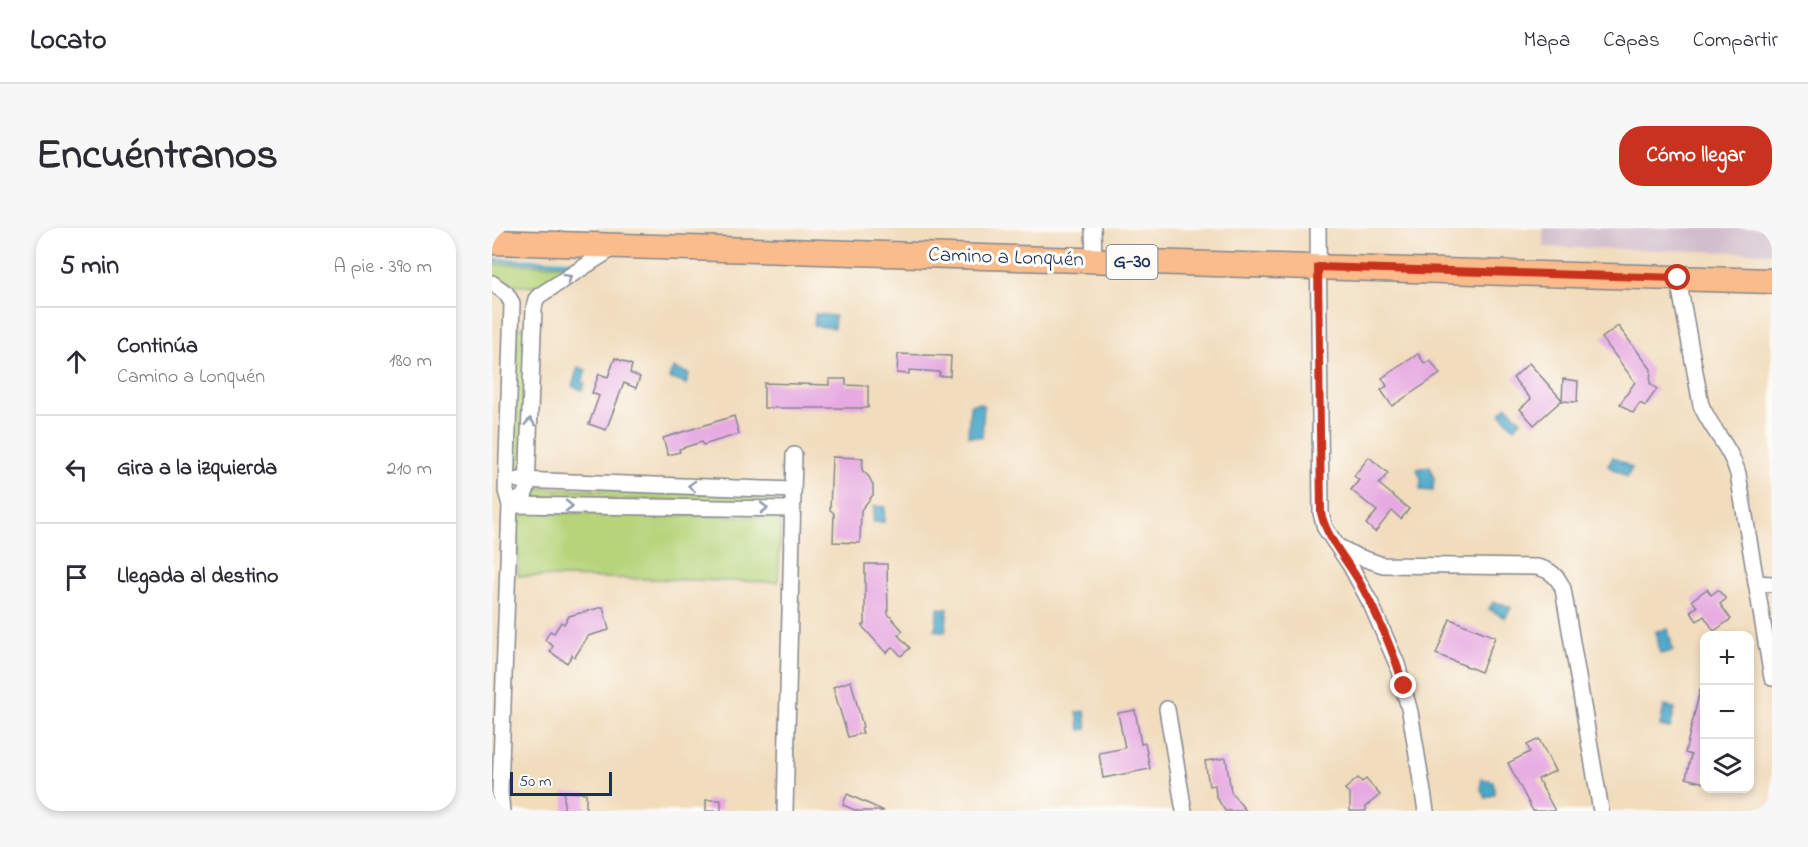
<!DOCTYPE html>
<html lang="es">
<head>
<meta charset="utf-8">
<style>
	body { margin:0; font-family:"Indie Flower",sans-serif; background:#f7f7f7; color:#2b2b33 }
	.controls { position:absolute; right:18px; bottom:18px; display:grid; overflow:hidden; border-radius:12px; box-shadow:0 3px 9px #0003 }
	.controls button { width:54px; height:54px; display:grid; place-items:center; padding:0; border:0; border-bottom:2px solid #e1e1e2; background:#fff; color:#2b2b33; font:30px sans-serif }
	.scale { position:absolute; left:18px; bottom:15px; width:102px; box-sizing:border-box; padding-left:6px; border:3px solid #1b2f5e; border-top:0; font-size:16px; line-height:21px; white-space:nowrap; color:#1b2f5e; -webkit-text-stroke:4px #fdfcf7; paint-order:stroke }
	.stop { position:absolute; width:18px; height:18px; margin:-14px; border:4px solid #c8321e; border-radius:50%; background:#fff }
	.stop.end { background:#c8321e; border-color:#fff; box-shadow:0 2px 6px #0008 }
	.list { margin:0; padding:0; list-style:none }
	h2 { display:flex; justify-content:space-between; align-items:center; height:78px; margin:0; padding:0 24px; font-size:26px }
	h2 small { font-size:20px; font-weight:400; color:#7c7c81 }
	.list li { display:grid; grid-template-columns:39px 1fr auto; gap:18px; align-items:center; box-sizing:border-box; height:108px; padding:0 24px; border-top:2px solid #e1e1e2 }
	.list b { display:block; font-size:22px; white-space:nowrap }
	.list p { margin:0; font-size:20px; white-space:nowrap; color:#7c7c81 }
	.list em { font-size:20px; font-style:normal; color:#7c7c81 }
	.icon { flex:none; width:33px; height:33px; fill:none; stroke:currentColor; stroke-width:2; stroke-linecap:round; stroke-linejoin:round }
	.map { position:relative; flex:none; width:1280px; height:583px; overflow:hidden; border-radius:24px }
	header { display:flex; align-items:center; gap:36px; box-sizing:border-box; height:84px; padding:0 30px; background:#fff; border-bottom:2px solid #e1e1e2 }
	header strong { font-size:28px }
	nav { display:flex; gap:33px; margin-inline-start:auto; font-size:21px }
	.intro { display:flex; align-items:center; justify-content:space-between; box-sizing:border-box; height:144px; padding:0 36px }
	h1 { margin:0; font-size:42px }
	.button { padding:15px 27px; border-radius:24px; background:#c8321e; color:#fff; font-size:21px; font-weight:700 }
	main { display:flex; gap:36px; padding:0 36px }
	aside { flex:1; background:#fff; border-radius:24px; box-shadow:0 3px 9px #0003 }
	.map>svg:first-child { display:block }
</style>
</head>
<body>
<header>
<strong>Locato</strong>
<nav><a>Mapa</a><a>Capas</a><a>Compartir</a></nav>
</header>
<div class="intro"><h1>Encuéntranos</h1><a class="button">Cómo llegar</a></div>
<main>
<aside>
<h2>5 min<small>A pie · 390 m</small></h2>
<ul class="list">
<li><svg class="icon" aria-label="ahead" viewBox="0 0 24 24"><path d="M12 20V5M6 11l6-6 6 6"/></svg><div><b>Continúa</b><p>Camino a Lonquén</p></div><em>180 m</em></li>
<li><svg class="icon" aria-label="left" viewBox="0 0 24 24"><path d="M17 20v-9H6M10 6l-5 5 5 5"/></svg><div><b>Gira a la izquierda</b></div><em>210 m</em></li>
<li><svg class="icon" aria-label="arrive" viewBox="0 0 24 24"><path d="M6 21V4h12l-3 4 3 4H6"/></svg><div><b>Llegada al destino</b></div></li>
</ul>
</aside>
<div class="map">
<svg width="1280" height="583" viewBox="0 0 1280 583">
	<rect width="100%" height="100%" fill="#fdfcf7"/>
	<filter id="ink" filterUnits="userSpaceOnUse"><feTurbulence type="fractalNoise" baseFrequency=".0167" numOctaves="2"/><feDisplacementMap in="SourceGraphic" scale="12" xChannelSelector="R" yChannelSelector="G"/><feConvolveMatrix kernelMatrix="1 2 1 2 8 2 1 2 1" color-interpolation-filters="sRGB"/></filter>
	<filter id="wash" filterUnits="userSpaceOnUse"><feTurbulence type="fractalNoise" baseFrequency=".008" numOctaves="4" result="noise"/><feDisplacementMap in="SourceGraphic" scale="24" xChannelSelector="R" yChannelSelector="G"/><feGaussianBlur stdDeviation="1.35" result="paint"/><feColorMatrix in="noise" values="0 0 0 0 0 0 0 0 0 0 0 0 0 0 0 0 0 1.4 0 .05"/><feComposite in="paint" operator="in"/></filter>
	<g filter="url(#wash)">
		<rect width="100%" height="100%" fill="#f1dcbc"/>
		<polygon fill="#d1bdcc" points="1051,0 1280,0 1280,25 1051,19"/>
		<g fill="#b6d47a" stroke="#68826c" stroke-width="1.5">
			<path d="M0,36l82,1c-9,6 -19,16 -29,19 -15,6 -40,0 -53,-7z"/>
			<polygon points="24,100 36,100 30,242 26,245 21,244"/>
			<polygon points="47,260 282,267 284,275 45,270 43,266"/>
			<polygon points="34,284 281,289 286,291 289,297 286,354 26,348 25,294 29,287"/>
		</g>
		<g fill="#49a8c8" stroke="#326c93" stroke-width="1.5">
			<polygon points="323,86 343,88 342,100 322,98"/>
			<polygon points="86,139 94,142 90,154 93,156 90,162 80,158"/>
			<polygon points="181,140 197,146 194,156 177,150"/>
			<polygon points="486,175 492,178 490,209 476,208 478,177"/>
			<polygon points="1015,178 1029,193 1022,200 1008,185"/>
			<polygon points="1121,229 1140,240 1135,249 1116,238"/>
			<polygon points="938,238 942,250 941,263 928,262 929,251 925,241"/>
			<polygon points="382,278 393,279 392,294 381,294"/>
			<polygon points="1001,374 1011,376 1019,380 1013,390 997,381"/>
			<polygon points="446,380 456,381 453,404 443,402"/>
			<polygon points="1176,401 1181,423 1168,426 1164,403"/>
			<polygon points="1172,478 1183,480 1178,500 1168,498"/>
			<polygon points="593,483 595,501 588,502 585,484"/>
			<polygon points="989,551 1001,553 1003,566 994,570 989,562"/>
		</g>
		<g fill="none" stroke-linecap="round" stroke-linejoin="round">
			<polyline stroke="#49a8c8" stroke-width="4" points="0,32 84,34"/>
		</g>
		<g id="blocks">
			<g fill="#e6a9e1">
				<polygon points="1126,98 1159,141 1158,156 1165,161 1153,178 1148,175 1141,185 1128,176 1143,154 1110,110"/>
				<polygon points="406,126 459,128 458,148 447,148 448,144 417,142 417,146 405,145"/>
				<polygon points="926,126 933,136 938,132 948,146 900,178 889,162 895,158 890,150"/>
				<polygon points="123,130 140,137 138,145 148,149 144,160 132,155 114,202 97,196 107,168 100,165 107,146 116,149"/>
				<polygon points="1037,135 1070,172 1042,197 1028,181 1039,171 1021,150"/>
				<polygon points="337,151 354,151 354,157 376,158 376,180 272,180 272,155 337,157"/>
				<polygon points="1071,151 1086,153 1085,174 1070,173"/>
				<polygon points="242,188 247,206 211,217 210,214 187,221 188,224 176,227 171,210"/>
				<polygon points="340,229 371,230 370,242 377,249 381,257 381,267 369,282 368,315 341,314 342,285 338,282"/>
				<polygon points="877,229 896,245 887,256 917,281 909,291 900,283 883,304 874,296 885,283 859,262 867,252 862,248"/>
				<polygon points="373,336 395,336 396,386 411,403 406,407 418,420 409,428 401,419 394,425 370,398 373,396"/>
				<polygon points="1215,361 1219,367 1226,362 1234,371 1228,376 1239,391 1222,403 1212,388 1205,393 1198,383 1205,379 1200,372"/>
				<polygon points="111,379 117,402 96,408 83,429 80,427 75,435 58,424 61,418 53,412 58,403 62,405 69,394 72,396 77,388"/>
				<polygon points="958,391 1003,409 989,444 944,426"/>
				<polygon points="359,453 371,499 369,500 371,505 356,509 341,459"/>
				<polygon points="1208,462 1212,463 1212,555 1194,550 1199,527 1193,525"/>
				<polygon points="643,482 649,516 653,515 658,541 611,550 607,525 633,520 626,485"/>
				<polygon points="1047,511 1063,543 1046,551 1063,583 1041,583 1016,535 1038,524 1035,517"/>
				<polygon points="734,530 739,564 754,583 733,583 724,568 723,557 717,558 713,533"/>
				<polygon points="866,550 870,554 874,551 888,567 874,578 874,583 858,583 858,567 853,561"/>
				<polygon points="72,564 94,565 94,583 72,583"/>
				<polygon points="355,566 392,583 365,583 351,577"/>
				<rect x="214" y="572" width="15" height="11"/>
			</g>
		</g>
	</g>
	<g filter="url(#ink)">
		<use href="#blocks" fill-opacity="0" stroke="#86868d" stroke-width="1.5"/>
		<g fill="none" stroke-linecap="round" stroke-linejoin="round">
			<defs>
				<g id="minor">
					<polyline points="601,0 602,32"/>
					<polyline points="826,0 829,285 833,300 858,337 879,376 905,436 918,484 934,583"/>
					<path d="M1186,50l23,127c10,24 30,43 37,69l34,204"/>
					<polyline points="0,55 14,65 20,75 14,263 18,277 8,564 10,583"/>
					<polyline points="26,252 301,262"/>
					<polyline points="18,277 32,268 35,260 42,80 44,71 48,67 123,19"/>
					<polyline points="18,277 300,281"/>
					<path d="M849,320l15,8 27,9 153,2c13,2 22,9 27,22l38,222"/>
					<polyline points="1264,355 1280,356"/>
					<polyline points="675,481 692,583"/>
					<polyline points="293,583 302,227"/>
				</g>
				<polyline id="primary" points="0,14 1280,53"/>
			</defs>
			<use href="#minor" stroke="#86868d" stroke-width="18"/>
			<use href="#primary" stroke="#86868d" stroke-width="27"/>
			<use href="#minor" stroke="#fff" stroke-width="15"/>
			<use href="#primary" stroke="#f9bc8a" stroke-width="24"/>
		</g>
		<defs><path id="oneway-chevron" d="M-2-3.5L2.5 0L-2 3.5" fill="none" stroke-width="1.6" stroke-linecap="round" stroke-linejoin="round" transform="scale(1.5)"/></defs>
		<g stroke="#8d97ae">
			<use href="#oneway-chevron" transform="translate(76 50) rotate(-31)"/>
			<use href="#oneway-chevron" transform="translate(38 194) rotate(-88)"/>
			<use href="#oneway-chevron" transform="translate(200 258) rotate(-178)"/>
			<use href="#oneway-chevron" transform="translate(77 278) rotate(1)"/>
			<use href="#oneway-chevron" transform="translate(272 280) rotate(1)"/>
		</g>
	</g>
	<g fill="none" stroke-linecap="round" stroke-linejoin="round" filter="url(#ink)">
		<path stroke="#c8321e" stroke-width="8" d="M912,458c-11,-35 -26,-71 -44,-103 -13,-23 -33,-44 -39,-70l-3,-246 360,11"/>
	</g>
	<g text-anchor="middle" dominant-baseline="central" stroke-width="6" stroke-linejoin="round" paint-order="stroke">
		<rect fill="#fdfcf7" stroke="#5f6c8c" stroke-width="1.5" x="614.5" y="17" width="51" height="34" rx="4.5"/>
		<g font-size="20" font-weight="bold" fill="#1b2f5e">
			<text x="640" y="34">G-30</text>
		</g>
		<g font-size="21" fill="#1b2f5e" stroke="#fdfcf7">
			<text transform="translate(514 30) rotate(2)">Camino a Lonquén</text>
		</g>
	</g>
</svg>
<div class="controls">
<button>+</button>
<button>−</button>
<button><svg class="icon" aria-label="layers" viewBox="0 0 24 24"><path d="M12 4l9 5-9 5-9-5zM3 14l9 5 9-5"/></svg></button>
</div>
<div class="scale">50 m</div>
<div class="stop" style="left:1186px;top:50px"></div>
<div class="stop end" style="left:912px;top:458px"></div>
</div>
</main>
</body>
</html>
